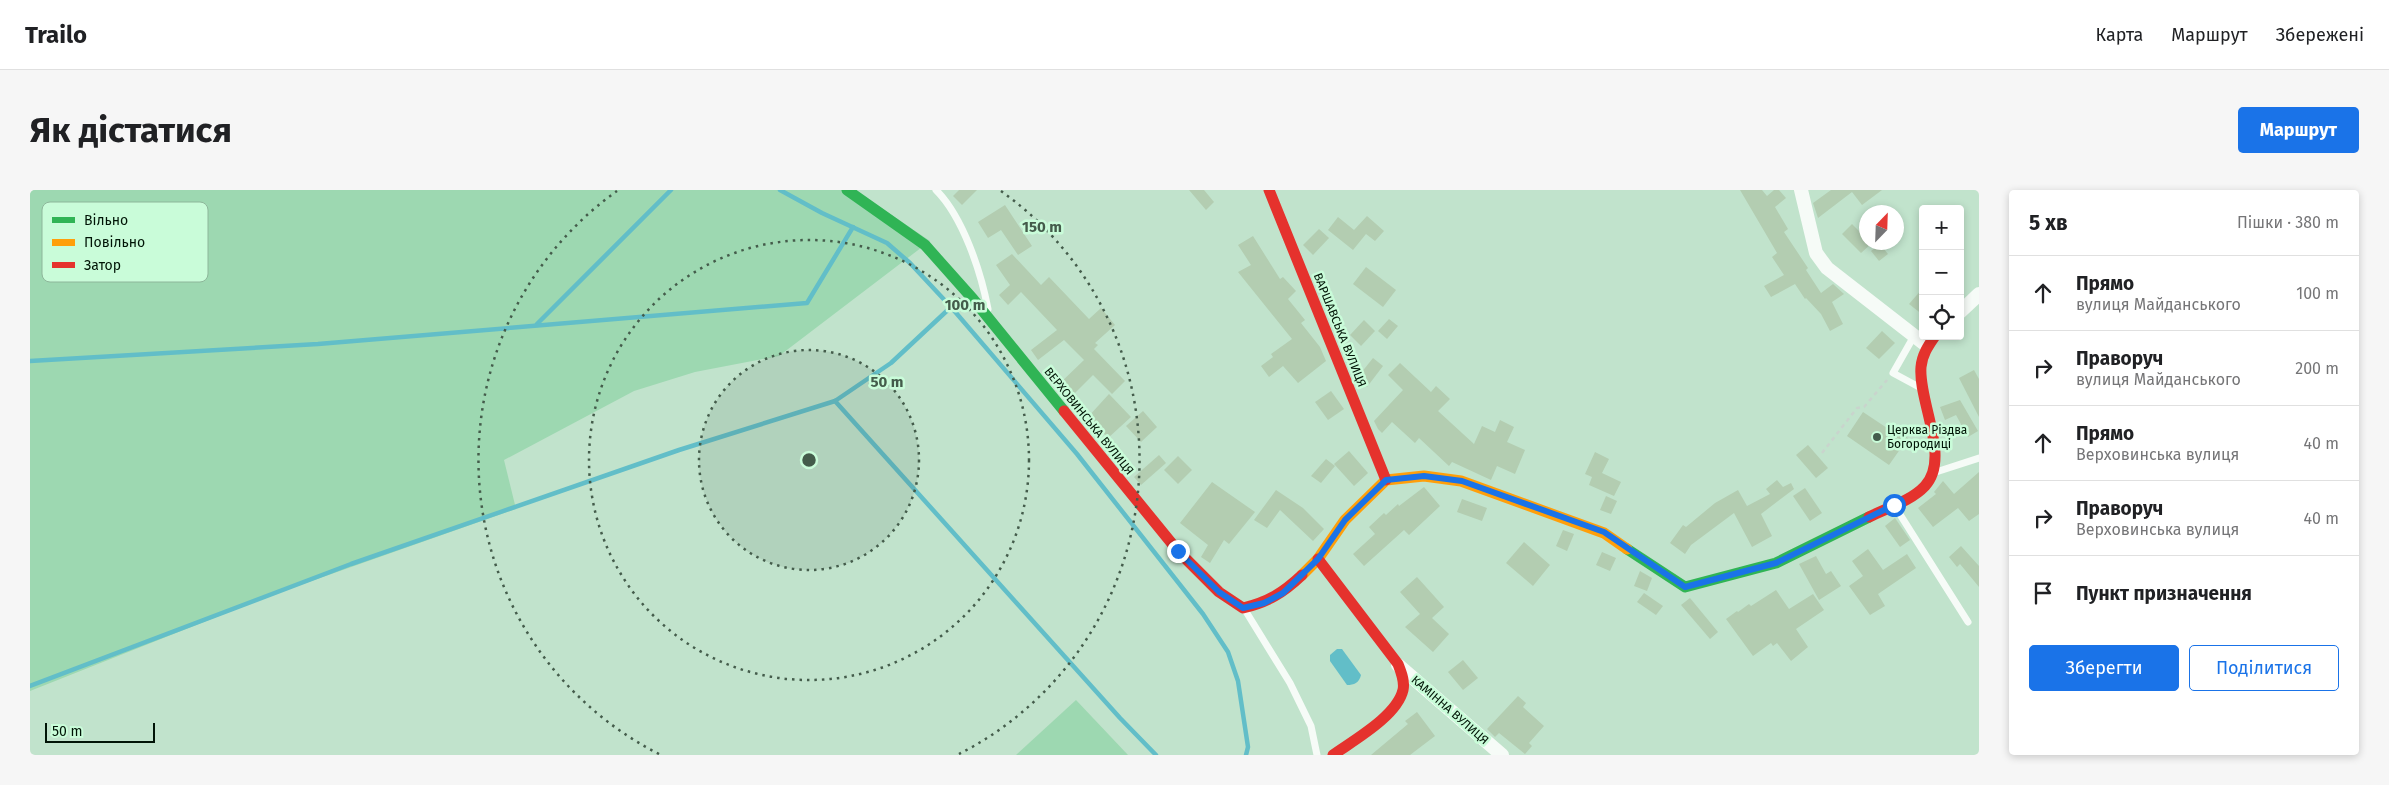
<!DOCTYPE html>
<html lang="uk">
<head>
<meta charset="utf-8">
<style>
	body { margin:0; font-family:"Fira Sans",sans-serif; background:#f6f6f6; color:#202124 }
	.controls { position:absolute; right:15px; top:15px; display:grid; overflow:hidden; border-radius:5px; box-shadow:0 2px 8px #0003 }
	.controls button { width:45px; height:45px; display:grid; place-items:center; padding:0; border:0; border-bottom:1px solid #e0e0e0; background:#fff; color:#202124; font:25px sans-serif }
	.compass { position:absolute; left:1829px; top:15px; width:45px; height:45px; border-radius:50%; background:#fff; box-shadow:0 2px 8px #0003; rotate:23deg }
	.scale { position:absolute; left:15px; bottom:12px; width:110px; box-sizing:border-box; padding-left:5px; border:2px solid #001406; border-top:0; font-size:14px; line-height:18px; white-space:nowrap; color:#001406; -webkit-text-stroke:4px #c9fcd9; paint-order:stroke }
	.stop { position:absolute; width:15px; height:15px; margin:-11px; border:4px solid #1a73e8; border-radius:50%; background:#fff }
	.stop.end { background:#1a73e8; border-color:#fff; box-shadow:0 1px 5px #0008 }
	.list { margin:0; padding:0; list-style:none }
	h2 { display:flex; justify-content:space-between; align-items:center; height:65px; margin:0; padding:0 20px; font-size:21px }
	h2 small { font-size:16px; font-weight:400; color:#757577 }
	.list li { display:grid; grid-template-columns:32px 1fr auto; gap:15px; align-items:center; box-sizing:border-box; height:75px; padding:0 20px; border-top:1px solid #e0e0e0 }
	.list b { display:block; font-size:19px; white-space:nowrap }
	.list p { margin:0; font-size:16px; white-space:nowrap; color:#757577 }
	.list em { font-size:16px; font-style:normal; color:#757577 }
	.actions { display:flex; gap:10px; padding:15px 20px }
	.actions a { flex:1; padding:11px 0; border:1px solid #1a73e8; border-radius:5px; text-align:center; font-size:18px; color:#1a73e8 }
	.actions .main { background:#1a73e8; color:#fff }
	.icon { flex:none; width:28px; height:28px; fill:none; stroke:currentColor; stroke-width:2; stroke-linecap:round; stroke-linejoin:round }
	.map { position:relative; flex:none; width:1949px; height:565px; overflow:hidden; border-radius:5px }
	header { display:flex; align-items:center; gap:30px; box-sizing:border-box; height:70px; padding:0 25px; background:#fff; border-bottom:1px solid #e0e0e0 }
	header strong { font-size:24px }
	nav { display:flex; gap:28px; margin-inline-start:auto; font-size:18px }
	.intro { display:flex; align-items:center; justify-content:space-between; box-sizing:border-box; height:120px; padding:0 30px }
	h1 { margin:0; font-size:35px }
	.button { padding:12px 22px; border-radius:5px; background:#1a73e8; color:#fff; font-size:18px; font-weight:700 }
	main { display:flex; gap:30px; padding:0 30px }
	aside { flex:1; background:#fff; border-radius:5px; box-shadow:0 2px 8px #0003 }
	.map>svg:first-child { display:block }
</style>
</head>
<body>
<header>
<strong>Trailo</strong>
<nav><a>Карта</a><a>Маршрут</a><a>Збережені</a></nav>
</header>
<div class="intro"><h1>Як дістатися</h1><a class="button">Маршрут</a></div>
<main>
<div class="map">
<svg width="1949" height="565" viewBox="0 0 1949 565">
	<rect width="100%" height="100%" fill="#c1e3cc"/>
	<g fill="#9dd8b1">
		<polygon points="0,0 825,0 900,51 749,166 665,182 604,201 474,270 486,319 239,406 0,501"/>
		<polygon points="1046,510 1098,565 986,565"/>
	</g>
	<path fill="#62bec8" d="M1307,459h5l19,26c-2,8 -7,10 -14,10l-17,-24v-6z"/>
	<g fill="none" stroke-linecap="round" stroke-linejoin="round">
		<g stroke="#62bec8" stroke-width="4.5">
			<polyline points="750,0 792,23 857,53 880,73 921,117 1047,264 1173,424 1198,462 1208,491 1218,557 1216,565"/>
			<polyline points="507,134 641,0"/>
			<polyline points="0,171 288,154 777,113 823,37"/>
			<polyline points="805,211 1090,528 1126,565"/>
			<polyline points="0,496 321,374 649,260 805,211 861,173 921,117"/>
		</g>
	</g>
	<g fill="#b3cdb1">
		<polygon points="929,0 947,0 932,15 923,6"/>
		<polygon points="1159,0 1174,0 1184,12 1176,20"/>
		<polygon points="1710,0 1732,0 1737,6 1744,0 1749,0 1756,8 1745,17 1758,39 1754,42 1778,78 1776,80 1791,103 1803,94 1814,104 1802,112 1813,134 1800,141 1791,124 1776,108 1775,109 1765,94 1741,107 1734,96 1754,85 1742,67 1747,63"/>
		<polygon points="1801,0 1852,0 1832,15 1822,2 1788,28 1783,13"/>
		<polygon points="975,15 1002,56 988,65 971,40 958,48 948,32"/>
		<polygon points="1337,26 1354,41 1345,51 1336,44 1323,60 1298,40 1308,27 1324,40"/>
		<polygon points="1822,34 1836,48 1836,52 1842,53 1831,63 1812,44"/>
		<polygon points="1289,39 1299,48 1283,65 1273,55"/>
		<polygon points="1223,46 1250,89 1253,87 1266,101 1258,109 1275,130 1271,133 1290,157 1296,171 1268,193 1253,176 1239,187 1231,176 1243,167 1241,164 1262,149 1208,82 1221,75 1208,55"/>
		<polygon points="1850,54 1858,64 1849,71 1841,61"/>
		<polygon points="982,64 1011,95 1019,87 1059,129 1071,118 1085,135 1065,153 1068,155 1064,159 1095,191 1082,204 1063,185 1040,208 1032,200 1028,195 1054,170 1034,150 1008,170 1001,160 1027,140 991,102 978,115 969,105 980,95 966,75"/>
		<polygon points="1336,77 1366,100 1353,117 1323,94"/>
		<polygon points="1893,98 1893,125 1879,114"/>
		<polygon points="1359,129 1368,136 1357,149 1348,141"/>
		<polygon points="1334,130 1345,141 1331,156 1320,145"/>
		<polygon points="1852,141 1865,153 1849,169 1836,158"/>
		<polygon points="1343,168 1353,176 1337,197 1327,188"/>
		<polygon points="1370,173 1401,202 1406,196 1420,209 1408,221 1444,254 1452,236 1465,242 1470,230 1484,237 1477,252 1495,260 1485,284 1467,276 1461,290 1422,272 1419,276 1389,248 1385,253 1362,232 1352,243 1348,239 1344,231 1373,200 1358,185"/>
		<polygon points="1944,180 1949,189 1949,227 1929,188"/>
		<polygon points="1301,201 1314,219 1298,230 1285,212"/>
		<polygon points="1079,204 1101,227 1078,248 1058,227"/>
		<polygon points="1930,210 1948,241 1938,247 1926,225 1915,230 1910,217"/>
		<polygon points="1113,221 1127,237 1111,252 1096,236"/>
		<polygon points="1833,222 1860,240 1862,238 1878,248 1859,275 1817,246"/>
		<polygon points="1778,255 1798,278 1786,288 1766,265"/>
		<polygon points="1319,261 1338,283 1324,296 1304,274"/>
		<polygon points="1565,262 1579,269 1572,283 1591,292 1584,306 1559,295 1562,287 1555,284"/>
		<polygon points="1129,265 1136,273 1111,295 1104,287"/>
		<polygon points="1148,266 1162,280 1148,294 1134,280"/>
		<polygon points="1296,269 1305,276 1291,293 1281,286"/>
		<polygon points="1949,282 1949,324 1939,331 1928,318 1903,337 1888,318 1906,304 1904,302 1913,291 1924,304"/>
		<polygon points="1747,290 1753,297 1761,293 1764,299 1731,324 1742,346 1722,357 1704,323 1661,355 1655,364 1640,353 1653,335 1656,337 1685,313 1708,300 1717,316 1740,304 1736,299"/>
		<polygon points="1182,292 1225,322 1199,354 1194,350 1180,373 1171,367 1178,355 1150,333"/>
		<polygon points="1394,297 1410,316 1379,345 1374,340 1334,376 1323,364 1345,344 1339,337 1354,323 1356,325 1368,314 1369,316"/>
		<polygon points="1775,298 1792,323 1780,331 1763,306"/>
		<polygon points="1246,300 1273,318 1294,339 1283,351 1250,320 1237,338 1224,330"/>
		<polygon points="1576,306 1587,311 1581,324 1570,320"/>
		<polygon points="1432,309 1457,318 1452,331 1427,322"/>
		<polygon points="1865,328 1880,350 1870,357 1855,336"/>
		<polygon points="1533,340 1544,344 1537,361 1526,356"/>
		<polygon points="1494,352 1520,375 1503,396 1476,373"/>
		<polygon points="1931,356 1949,376 1949,397 1930,374 1927,377 1919,367"/>
		<polygon points="1838,359 1853,380 1877,364 1886,378 1848,404 1855,416 1840,425 1819,396 1833,386 1822,371"/>
		<polygon points="1572,362 1586,368 1580,381 1566,375"/>
		<polygon points="1786,366 1796,384 1801,381 1811,396 1789,410 1769,374"/>
		<polygon points="1610,381 1622,388 1617,401 1604,396"/>
		<polygon points="1387,387 1414,417 1402,428 1419,444 1403,462 1375,437 1390,424 1370,402"/>
		<polygon points="1746,400 1759,419 1783,404 1794,420 1766,439 1778,457 1761,471 1747,453 1743,456 1741,453 1723,466 1696,429 1707,421 1708,422 1719,414 1721,416"/>
		<polygon points="1614,403 1633,416 1626,425 1607,412"/>
		<polygon points="1660,408 1688,442 1680,449 1651,415"/>
		<polygon points="1433,470 1448,488 1433,500 1418,482"/>
		<polygon points="1488,506 1496,513 1493,517 1514,536 1499,553 1502,556 1495,564 1469,543 1465,547 1457,539"/>
		<polygon points="1387,522 1405,546 1380,565 1341,565 1378,534 1375,531"/>
	</g>
	<g fill="none" stroke-linecap="round" stroke-linejoin="round">
		<polyline stroke="#c9d4cd" stroke-width="2.5" stroke-dasharray="4 4" stroke-linecap="butt" points="1792,263 1827,218 1834,217 1857,190"/>
		<g stroke="#f6fbf7" stroke-width="7">
			<path d="M906,0c27,27 45,82 52,119"/>
			<polyline points="1884,146 1863,183 1889,197"/>
			<polyline points="1906,282 1949,268"/>
			<polyline points="1864,315 1938,432"/>
			<polyline points="1215,420 1260,493 1281,536 1287,565"/>
		</g>
		<g stroke="#f6fbf7" stroke-width="14">
			<polyline points="1771,0 1786,63 1797,78 1896,155"/>
			<polyline points="1930,122 1949,104"/>
			<polyline points="1368,475 1472,565"/>
		</g>
		<g stroke="#30b455" stroke-width="11">
			<polyline points="817,0 895,55 943,109 1034,221"/>
			<polyline points="1597,359 1655,397 1746,373 1839,327"/>
		</g>
		<polyline stroke="#ff9f0a" stroke-width="11" points="1272,385 1288,369 1315,330 1356,290 1394,286 1431,291 1574,343 1597,359"/>
		<g stroke="#e5322d" stroke-width="11">
			<polyline points="1239,0 1356,290"/>
			<path d="M1034,221l114,140 41,41 24,16c25,-6 40,-15 59,-33"/>
			<path d="M1839,327c18,-9 42,-16 56,-31 26,-28 -7,-85 -4,-119 1,-12 7,-21 14,-31"/>
			<path d="M1288,369l80,105c3,8 7,17 5,26 -6,26 -49,50 -70,65"/>
		</g>
	</g>
	<g fill="none" stroke-linecap="round" stroke-linejoin="round">
		<polyline stroke="#1a73e8" stroke-width="6" points="1148,361 1189,402 1213,418 1234,413 1253,403 1288,369 1315,330 1356,290 1394,286 1432,291 1574,342 1655,397 1746,373 1864,315"/>
	</g>
	<circle cx="779" cy="270" r="110" fill="#445c4b" fill-opacity=".12"/>
	<g fill="none" stroke="#445c4b" stroke-width="2.5" stroke-dasharray="2.5 5">
		<circle cx="779" cy="270" r="110"/>
		<circle cx="779" cy="270" r="220"/>
		<path d="M629 564A330 330 0 0 1 587 1M971 1A330 330 0 0 1 929 564"/>
	</g>
	<circle fill="#445c4b" stroke="#c9fcd9" stroke-width="2" cx="1847" cy="247" r="5"/>
	<g text-anchor="middle" dominant-baseline="central" stroke-width="5" stroke-linejoin="round" paint-order="stroke">
		<g font-size="12" fill="#001406" stroke="#c9fcd9">
			<text transform="translate(1310 140) rotate(68)">ВАРШАВСЬКА ВУЛИЦЯ</text>
			<text transform="translate(1059 231) rotate(51)">ВЕРХОВИНСЬКА ВУЛИЦЯ</text>
			<text transform="translate(1420 520) rotate(41)">КАМІННА ВУЛИЦЯ</text>
		</g>
		<g font-size="12" fill="#001406" stroke="#c9fcd9" text-anchor="start">
			<text x="1857" y="240">Церква Різдва<tspan x="1857" dy="14">Богородиці</tspan></text>
		</g>
	</g>
	<rect x="12" y="12" width="166" height="80" rx="8" fill="#c9fcd9" stroke="#8db69a" stroke-width="1"/>
	<rect x="22" y="27" width="23" height="6" fill="#30b455"/>
	<rect x="22" y="49" width="23" height="7" fill="#ff9f0a"/>
	<rect x="22" y="72" width="23" height="6" fill="#e5322d"/>
	<g font-size="14" fill="#001406">
		<text x="54" y="35">Вільно</text>
		<text x="54" y="57">Повільно</text>
		<text x="54" y="80">Затор</text>
	</g>
	<circle cx="779" cy="270" r="8" fill="#445c4b" stroke="#c9fcd9" stroke-width="2.5"/>
	<g font-size="15" text-anchor="middle" font-weight="bold" fill="#445c4b" stroke="#c9fcd9" stroke-width="5" stroke-linejoin="round" paint-order="stroke">
		<text x="1012" y="42">150 m</text>
		<text x="935" y="120">100 m</text>
		<text x="857" y="197">50 m</text>
	</g>
</svg>
<div class="controls">
<button>+</button>
<button>−</button>
<button><svg class="icon" aria-label="locate" viewBox="0 0 24 24"><circle cx="12" cy="12" r="6"/><path d="M12 2v4M12 18v4M2 12h4M18 12h4"/></svg></button>
</div>
<svg class="compass" viewBox="-18 -18 36 36"><path d="M0-13l5 13h-10z" fill="#e53935"/><path d="M0 13l5-13h-10z" fill="#757577"/></svg>
<div class="scale">50 m</div>
<div class="stop" style="left:1864px;top:315px"></div>
<div class="stop end" style="left:1148px;top:361px"></div>
</div>
<aside>
<h2>5 хв<small>Пішки · 380 m</small></h2>
<ul class="list">
<li><svg class="icon" aria-label="ahead" viewBox="0 0 24 24"><path d="M12 20V5M6 11l6-6 6 6"/></svg><div><b>Прямо</b><p>вулиця Майданського</p></div><em>100 m</em></li>
<li><svg class="icon" aria-label="right" viewBox="0 0 24 24"><path d="M7 20v-9h11M14 6l5 5-5 5"/></svg><div><b>Праворуч</b><p>вулиця Майданського</p></div><em>200 m</em></li>
<li><svg class="icon" aria-label="ahead" viewBox="0 0 24 24"><path d="M12 20V5M6 11l6-6 6 6"/></svg><div><b>Прямо</b><p>Верховинська вулиця</p></div><em>40 m</em></li>
<li><svg class="icon" aria-label="right" viewBox="0 0 24 24"><path d="M7 20v-9h11M14 6l5 5-5 5"/></svg><div><b>Праворуч</b><p>Верховинська вулиця</p></div><em>40 m</em></li>
<li><svg class="icon" aria-label="arrive" viewBox="0 0 24 24"><path d="M6 21V4h12l-3 4 3 4H6"/></svg><div><b>Пункт призначення</b></div></li>
</ul>
<div class="actions"><a class="main">Зберегти</a><a>Поділитися</a></div>
</aside>
</main>
</body>
</html>
